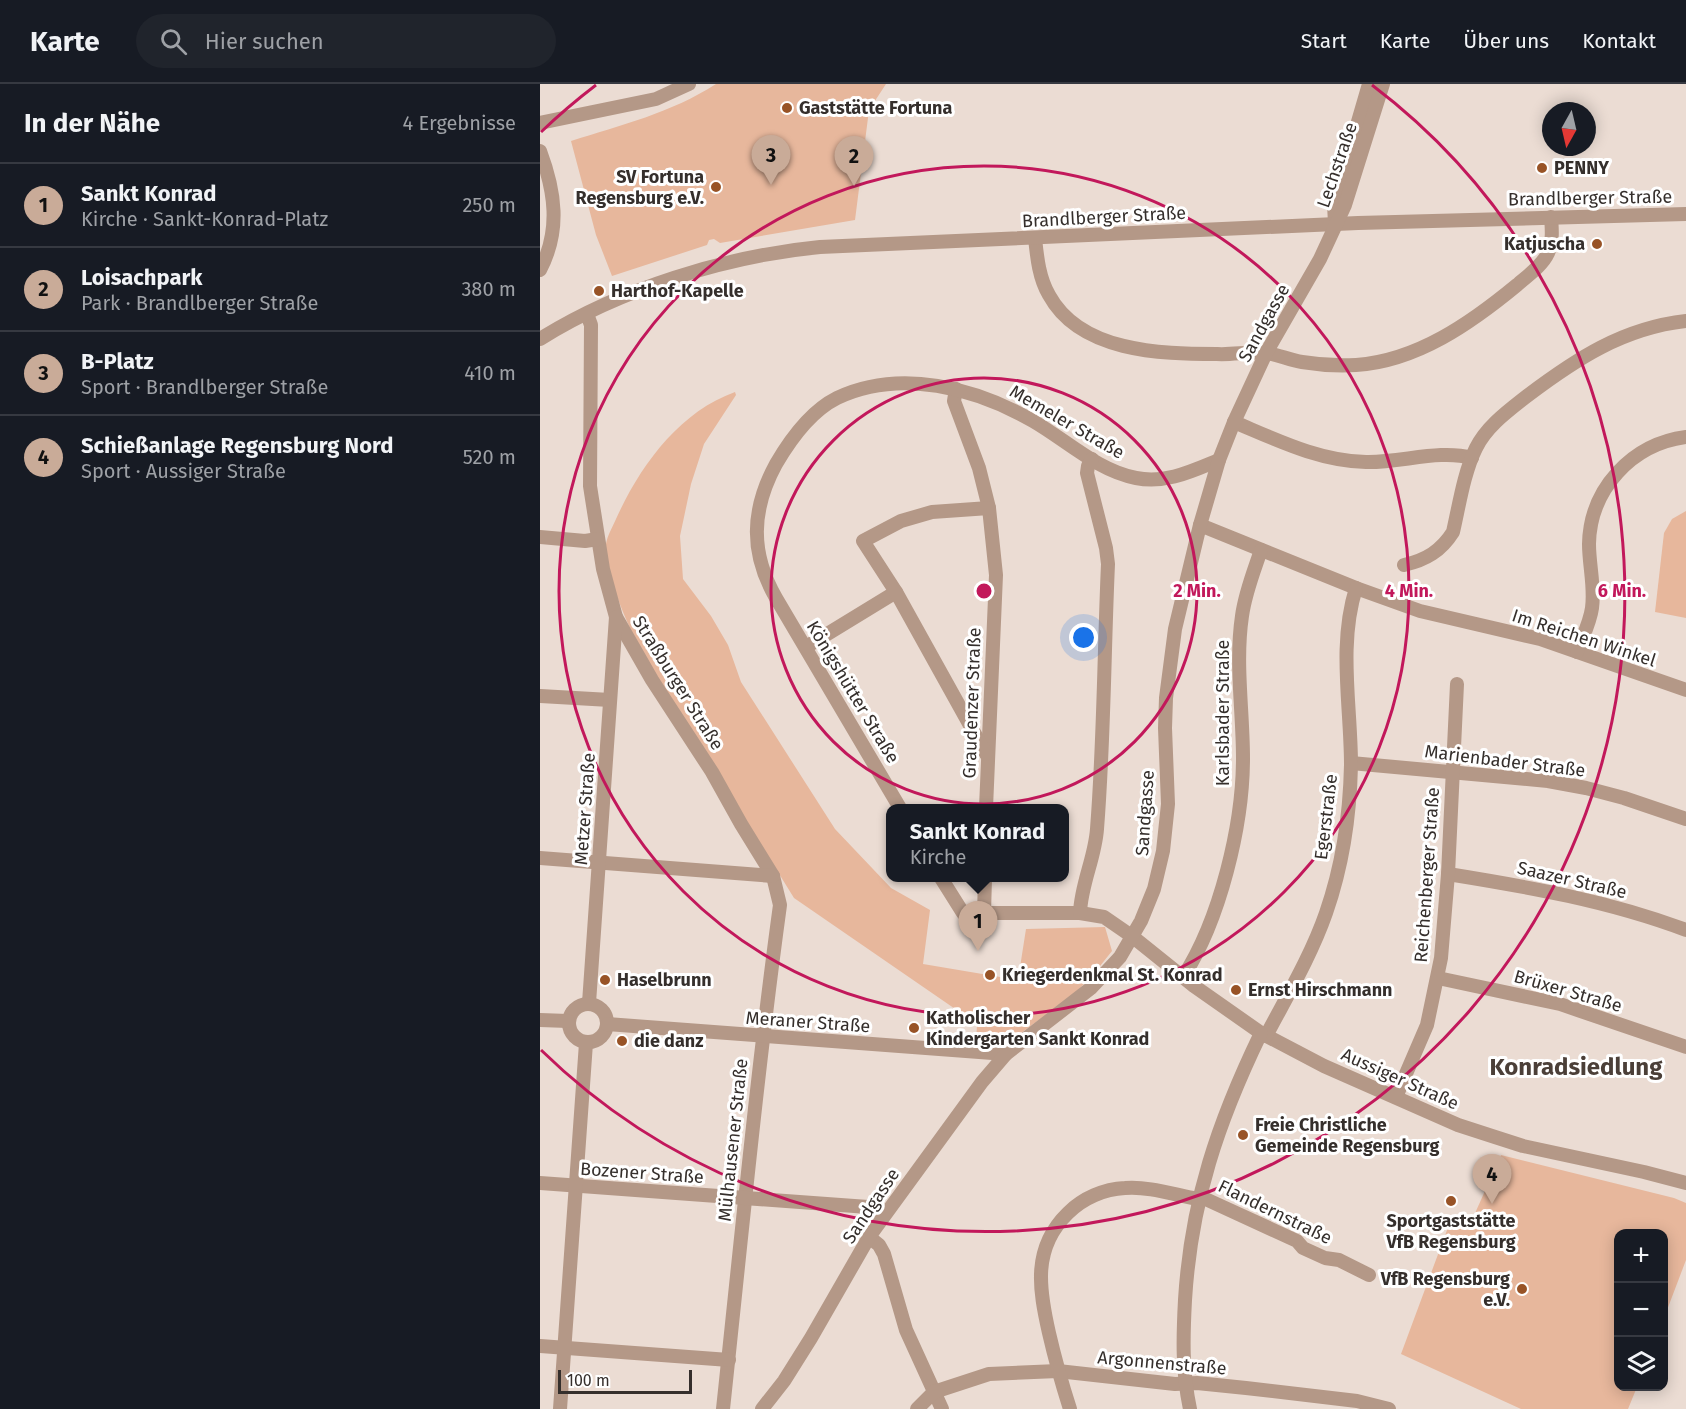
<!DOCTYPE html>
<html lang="de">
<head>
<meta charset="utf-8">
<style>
	body { margin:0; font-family:"Fira Sans",sans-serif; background:#20242c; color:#f1f3f6 }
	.controls { position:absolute; right:18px; bottom:18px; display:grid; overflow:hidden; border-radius:12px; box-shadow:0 3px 15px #0003 }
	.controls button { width:54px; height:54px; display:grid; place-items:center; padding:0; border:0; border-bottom:2px solid #363941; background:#171b24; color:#f1f3f6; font:30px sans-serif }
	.compass { position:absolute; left:1002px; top:18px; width:54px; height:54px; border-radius:50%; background:#171b24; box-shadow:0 3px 15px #0003; rotate:188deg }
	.scale { position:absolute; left:18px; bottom:15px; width:134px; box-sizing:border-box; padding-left:6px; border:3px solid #352f2c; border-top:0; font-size:16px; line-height:21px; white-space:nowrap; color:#352f2c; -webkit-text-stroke:4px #fff; paint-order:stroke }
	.you { position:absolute; left:544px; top:554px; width:21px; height:21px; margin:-15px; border:4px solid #fff; border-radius:50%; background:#1a73e8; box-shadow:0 0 0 9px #1a73e833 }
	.badge { display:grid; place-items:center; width:39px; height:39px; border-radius:50%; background:#c9ab98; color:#111; font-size:20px; font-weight:700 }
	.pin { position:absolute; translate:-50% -50px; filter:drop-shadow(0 2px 3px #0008) }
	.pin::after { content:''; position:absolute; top:32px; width:21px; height:18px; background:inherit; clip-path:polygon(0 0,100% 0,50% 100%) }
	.popup { position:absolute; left:346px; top:720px; width:183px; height:78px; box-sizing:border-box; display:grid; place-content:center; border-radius:12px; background:#171b24; filter:drop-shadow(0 2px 4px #0005); font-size:20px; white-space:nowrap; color:#9ea1a6 }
	.popup b { font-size:22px; color:#f1f3f6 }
	.popup::after { content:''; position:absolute; left:50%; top:100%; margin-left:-12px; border:12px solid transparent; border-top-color:#171b24 }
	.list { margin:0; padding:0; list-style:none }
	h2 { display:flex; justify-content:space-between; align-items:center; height:78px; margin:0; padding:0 24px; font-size:26px }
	h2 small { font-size:20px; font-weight:400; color:#9ea1a6 }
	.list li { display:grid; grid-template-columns:39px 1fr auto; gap:18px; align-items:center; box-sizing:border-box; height:84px; padding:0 24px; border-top:2px solid #363941 }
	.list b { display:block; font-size:22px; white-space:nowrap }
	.list p { margin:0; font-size:20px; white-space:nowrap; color:#9ea1a6 }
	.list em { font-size:20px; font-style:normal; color:#9ea1a6 }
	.icon { flex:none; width:33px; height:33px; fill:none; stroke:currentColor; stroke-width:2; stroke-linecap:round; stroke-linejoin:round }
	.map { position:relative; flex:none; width:1146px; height:1325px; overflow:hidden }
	header { display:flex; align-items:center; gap:36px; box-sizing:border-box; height:84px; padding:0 30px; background:#171b24; border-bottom:2px solid #363941 }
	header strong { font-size:28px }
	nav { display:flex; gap:33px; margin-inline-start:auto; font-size:21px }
	.search { width:420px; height:54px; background:#20242c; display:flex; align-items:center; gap:15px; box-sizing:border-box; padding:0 21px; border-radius:33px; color:#9ea1a6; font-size:22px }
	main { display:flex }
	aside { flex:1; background:#171b24 }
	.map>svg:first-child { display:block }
</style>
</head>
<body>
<header>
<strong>Karte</strong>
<div class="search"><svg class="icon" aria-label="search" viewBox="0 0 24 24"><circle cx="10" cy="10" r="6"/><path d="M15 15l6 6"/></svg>Hier suchen</div>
<nav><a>Start</a><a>Karte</a><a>Über uns</a><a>Kontakt</a></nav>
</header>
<main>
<aside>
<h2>In der Nähe<small>4 Ergebnisse</small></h2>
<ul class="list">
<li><span class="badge">1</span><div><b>Sankt Konrad</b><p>Kirche · Sankt-Konrad-Platz</p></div><em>250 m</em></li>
<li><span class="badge">2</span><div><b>Loisachpark</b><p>Park · Brandlberger Straße</p></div><em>380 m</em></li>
<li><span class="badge">3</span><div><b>B-Platz</b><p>Sport · Brandlberger Straße</p></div><em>410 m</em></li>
<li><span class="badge">4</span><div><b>Schießanlage Regensburg Nord</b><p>Sport · Aussiger Straße</p></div><em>520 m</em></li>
</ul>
</aside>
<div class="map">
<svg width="1146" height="1325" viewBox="0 0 1146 1325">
	<rect width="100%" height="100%" fill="#ebdcd3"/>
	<g fill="#e7b79c">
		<path d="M176,0h170l-17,26 -14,110 -135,23 -6,-4 -5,1 -2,5 -95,31 -16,-41 -25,-94c50,-16 100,-28 145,-57z"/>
		<path d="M195,308l1,3 -32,49 -13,40 -11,52 3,43 28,37 17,29 13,37 94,147 56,59 39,22 -7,54 95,16 8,-51 79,-2 7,24 -20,25 -18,18 -72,53 -26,-3 1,-20 -183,-126 -157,-254c-10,-23 -35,-76 -31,-100 1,-8 7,-18 10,-25 24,-53 63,-107 119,-127z"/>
		<polygon points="1146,427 1146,534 1115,528 1124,449 1132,435"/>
		<polygon points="961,1071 1134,1114 1146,1119 1146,1176 1124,1234 1124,1150 1078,1150 1078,1302 1097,1303 1088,1325 981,1325 861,1270 910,1138 928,1145"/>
	</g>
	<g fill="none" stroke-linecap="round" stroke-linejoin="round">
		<g stroke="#b49887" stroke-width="14">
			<polyline points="0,39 116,15 149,0"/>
			<path d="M0,67c15,40 21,79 0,119"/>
			<polyline points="795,140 794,120 829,0"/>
			<path d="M495,154c2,19 4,40 14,57 31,57 111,59 168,59 16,1 34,-3 50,-1 12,2 23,7 35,9 18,3 36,4 54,3 61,-4 115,-42 161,-80 10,-9 25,-19 31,-32 5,-11 4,-24 3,-36"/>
			<path d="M47,230l4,11 -1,161 13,83 13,48 36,63 60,92 29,52 32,52 7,29c-23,168 -39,336 -57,504"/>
			<path d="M0,255c80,-50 186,-83 280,-92l538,-24 328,-9"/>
			<polyline points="416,305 414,317 439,384 449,424 456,491 446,724"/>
			<path d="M694,338c43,18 85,39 132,40 35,1 73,-13 106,-4"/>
			<polyline points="660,441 816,504 880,527 1000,555 1146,606"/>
			<polyline points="0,453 45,457 58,455"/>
			<path d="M864,481c22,-5 37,-14 49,-33 6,-26 11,-60 23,-84 11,-22 32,-37 51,-52 49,-37 96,-68 159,-75"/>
			<polyline points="266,563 356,508"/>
			<path d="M1037,568c5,-14 13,-29 15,-44 3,-21 -3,-43 -3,-64 1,-55 43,-100 97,-107"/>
			<polyline points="0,612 70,616"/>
			<polyline points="446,670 356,508 323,457 361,437 392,428 449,424"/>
			<polyline points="811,679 1008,697 1046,704 1084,714 1146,735"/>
			<path d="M360,724l-124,-210c-26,-45 -25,-88 0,-134 14,-24 35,-53 61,-66 63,-30 139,-10 196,23 33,19 65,50 103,57 30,6 56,-7 83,-18"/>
			<polyline points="0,774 233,792"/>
			<path d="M908,790c81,13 161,27 238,56"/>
			<polyline points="401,794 423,829 540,829 564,833 593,853 654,902 721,949 784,982 918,1041 955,1053 983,1062 1104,1088 1146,1099"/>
			<polyline points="444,829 445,794"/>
			<path d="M540,829c1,-29 15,-55 17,-84 7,-88 7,-177 11,-265l-2,-16 -19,-75 1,-7 4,-7"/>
			<path d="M643,893c37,-57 60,-152 60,-219 0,-47 -8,-95 -1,-142 3,-23 12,-45 19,-66"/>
			<polyline points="898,894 1020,920 1146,963"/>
			<polyline points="49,919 76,533"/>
			<circle cx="48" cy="939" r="19"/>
			<polyline points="0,936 28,937"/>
			<polyline points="67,940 466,970"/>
			<path d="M726,952c21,-40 45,-80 60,-123 16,-46 24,-99 25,-148 0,-59 -13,-120 5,-177"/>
			<polyline points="856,1013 887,941 901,874 908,790 917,600"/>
			<polyline points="0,1099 328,1123 343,1132"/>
			<polyline points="659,1112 757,1157 763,1164 785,1174 799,1176 829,1191"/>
			<polyline points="329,1153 339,1161 344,1170 366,1246 402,1325"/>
			<polyline points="0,1262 189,1276"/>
			<polyline points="20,1325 46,959"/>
			<polyline points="222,1325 244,1297 271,1254 329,1153 442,998 466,970 551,904 580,873 601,837 614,805 623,767 628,720 625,644 626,614 635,545 660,441 679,376 694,338 726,269 780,175 805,121 843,0"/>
			<polyline points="377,1325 394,1308 449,1290 518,1287 635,1300 657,1299 706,1304 817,1317 849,1325"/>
			<path d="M530,1325c-8,-25 -15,-50 -21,-76 -10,-44 -17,-85 19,-120 15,-15 36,-24 57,-25 24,-2 50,7 73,11"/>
			<path d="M650,1325c-8,-37 -7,-72 -5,-109 6,-99 33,-178 76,-267"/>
		</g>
	</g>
	<g fill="none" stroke="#c2185b" stroke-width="3">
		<circle cx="444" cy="507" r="213"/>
		<circle cx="444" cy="507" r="425"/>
		<path d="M1 48A638 638 0 0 1 56 1M832 1A638 638 0 1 1 1 966"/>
	</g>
	<g fill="#985326" stroke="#fff" stroke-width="2">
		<circle cx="247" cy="24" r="6"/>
		<circle cx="1002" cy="84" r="6"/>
		<circle cx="176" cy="103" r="6"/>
		<circle cx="1057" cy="160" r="6"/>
		<circle cx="59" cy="207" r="6"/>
		<circle cx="450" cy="891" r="6"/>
		<circle cx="65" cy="896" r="6"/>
		<circle cx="696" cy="906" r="6"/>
		<circle cx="374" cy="944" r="6"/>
		<circle cx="82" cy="957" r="6"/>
		<circle cx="703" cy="1051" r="6"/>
		<circle cx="911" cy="1117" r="6"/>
		<circle cx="982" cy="1205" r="6"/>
	</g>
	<g text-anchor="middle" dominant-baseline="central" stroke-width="6" stroke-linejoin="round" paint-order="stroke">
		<g font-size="18" font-weight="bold" fill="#352f2c" stroke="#fff" text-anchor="start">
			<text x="259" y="24">Gaststätte Fortuna</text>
			<text x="1014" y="84">PENNY</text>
			<text x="164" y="93" text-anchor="end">SV Fortuna<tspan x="164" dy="21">Regensburg e.V.</tspan></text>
			<text x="1045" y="160" text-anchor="end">Katjuscha</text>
			<text x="71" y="207">Harthof-Kapelle</text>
			<text x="462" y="891">Kriegerdenkmal St. Konrad</text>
			<text x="77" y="896">Haselbrunn</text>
			<text x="708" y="906">Ernst Hirschmann</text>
			<text x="386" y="934">Katholischer<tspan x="386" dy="21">Kindergarten Sankt Konrad</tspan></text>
			<text x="94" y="957">die danz</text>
			<text x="715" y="1041">Freie Christliche<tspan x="715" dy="21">Gemeinde Regensburg</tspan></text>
			<text x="911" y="1137" text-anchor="middle">Sportgaststätte<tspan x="911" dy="21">VfB Regensburg</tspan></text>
			<text x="970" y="1195" text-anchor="end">VfB Regensburg<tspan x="970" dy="21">e.V.</tspan></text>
		</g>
		<g font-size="18" fill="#352f2c" stroke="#fff">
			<text transform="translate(797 81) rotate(-71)">Lechstraße</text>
			<text transform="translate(1050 114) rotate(-1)">Brandlberger Straße</text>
			<text transform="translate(564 133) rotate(-3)">Brandlberger Straße</text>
			<text transform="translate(724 239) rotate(-61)">Sandgasse</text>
			<text transform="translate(527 338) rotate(30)">Memeler Straße</text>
			<text transform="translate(1044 554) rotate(18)">Im Reichen Winkel</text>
			<text transform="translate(138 599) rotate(58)">Straßburger Straße</text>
			<text transform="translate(313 608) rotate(59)">Königshütter Straße</text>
			<text transform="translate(432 619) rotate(-88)">Graudenzer Straße</text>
			<text transform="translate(683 629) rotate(-90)">Karlsbader Straße</text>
			<text transform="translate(965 677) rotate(7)">Marienbader Straße</text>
			<text transform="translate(45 725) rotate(-86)">Metzer Straße</text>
			<text transform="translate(605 729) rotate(-86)">Sandgasse</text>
			<text transform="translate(786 733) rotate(-83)">Egerstraße</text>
			<text transform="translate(887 791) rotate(-86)">Reichenberger Straße</text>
			<text transform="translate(1032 796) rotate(13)">Saazer Straße</text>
			<text transform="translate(1028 907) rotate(16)">Brüxer Straße</text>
			<text transform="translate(268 938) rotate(4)">Meraner Straße</text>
			<text transform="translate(860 995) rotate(24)">Aussiger Straße</text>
			<text transform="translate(193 1056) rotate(-84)">Mülhausener Straße</text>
			<text transform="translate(102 1089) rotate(4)">Bozener Straße</text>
			<text transform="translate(331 1122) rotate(-56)">Sandgasse</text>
			<text transform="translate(735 1128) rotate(26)">Flandernstraße</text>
			<text transform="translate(622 1279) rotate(5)">Argonnenstraße</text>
		</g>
		<g font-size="24" font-weight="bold" fill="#4b3f38" stroke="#fff">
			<text x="1036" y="983">Konradsiedlung</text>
		</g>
	</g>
	<circle cx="444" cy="507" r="9" fill="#c2185b" stroke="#fff" stroke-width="3"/>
	<g font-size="18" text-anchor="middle" font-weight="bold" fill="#c2185b" stroke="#fff" stroke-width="6" stroke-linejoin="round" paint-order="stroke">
		<text x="657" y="513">2 Min.</text>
		<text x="869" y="513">4 Min.</text>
		<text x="1082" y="513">6 Min.</text>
	</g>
</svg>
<div class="controls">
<button>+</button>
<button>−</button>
<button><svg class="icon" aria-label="layers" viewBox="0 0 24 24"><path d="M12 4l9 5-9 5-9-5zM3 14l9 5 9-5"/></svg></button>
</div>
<svg class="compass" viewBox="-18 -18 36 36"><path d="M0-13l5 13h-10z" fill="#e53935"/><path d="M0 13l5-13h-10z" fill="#9ea1a6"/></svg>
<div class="scale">100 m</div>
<div class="you"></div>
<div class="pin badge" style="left:438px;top:867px">1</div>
<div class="popup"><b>Sankt Konrad</b>Kirche</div>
<div class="pin badge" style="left:314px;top:102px">2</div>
<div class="pin badge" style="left:231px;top:101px">3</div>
<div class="pin badge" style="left:952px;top:1120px">4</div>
</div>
</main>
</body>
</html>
